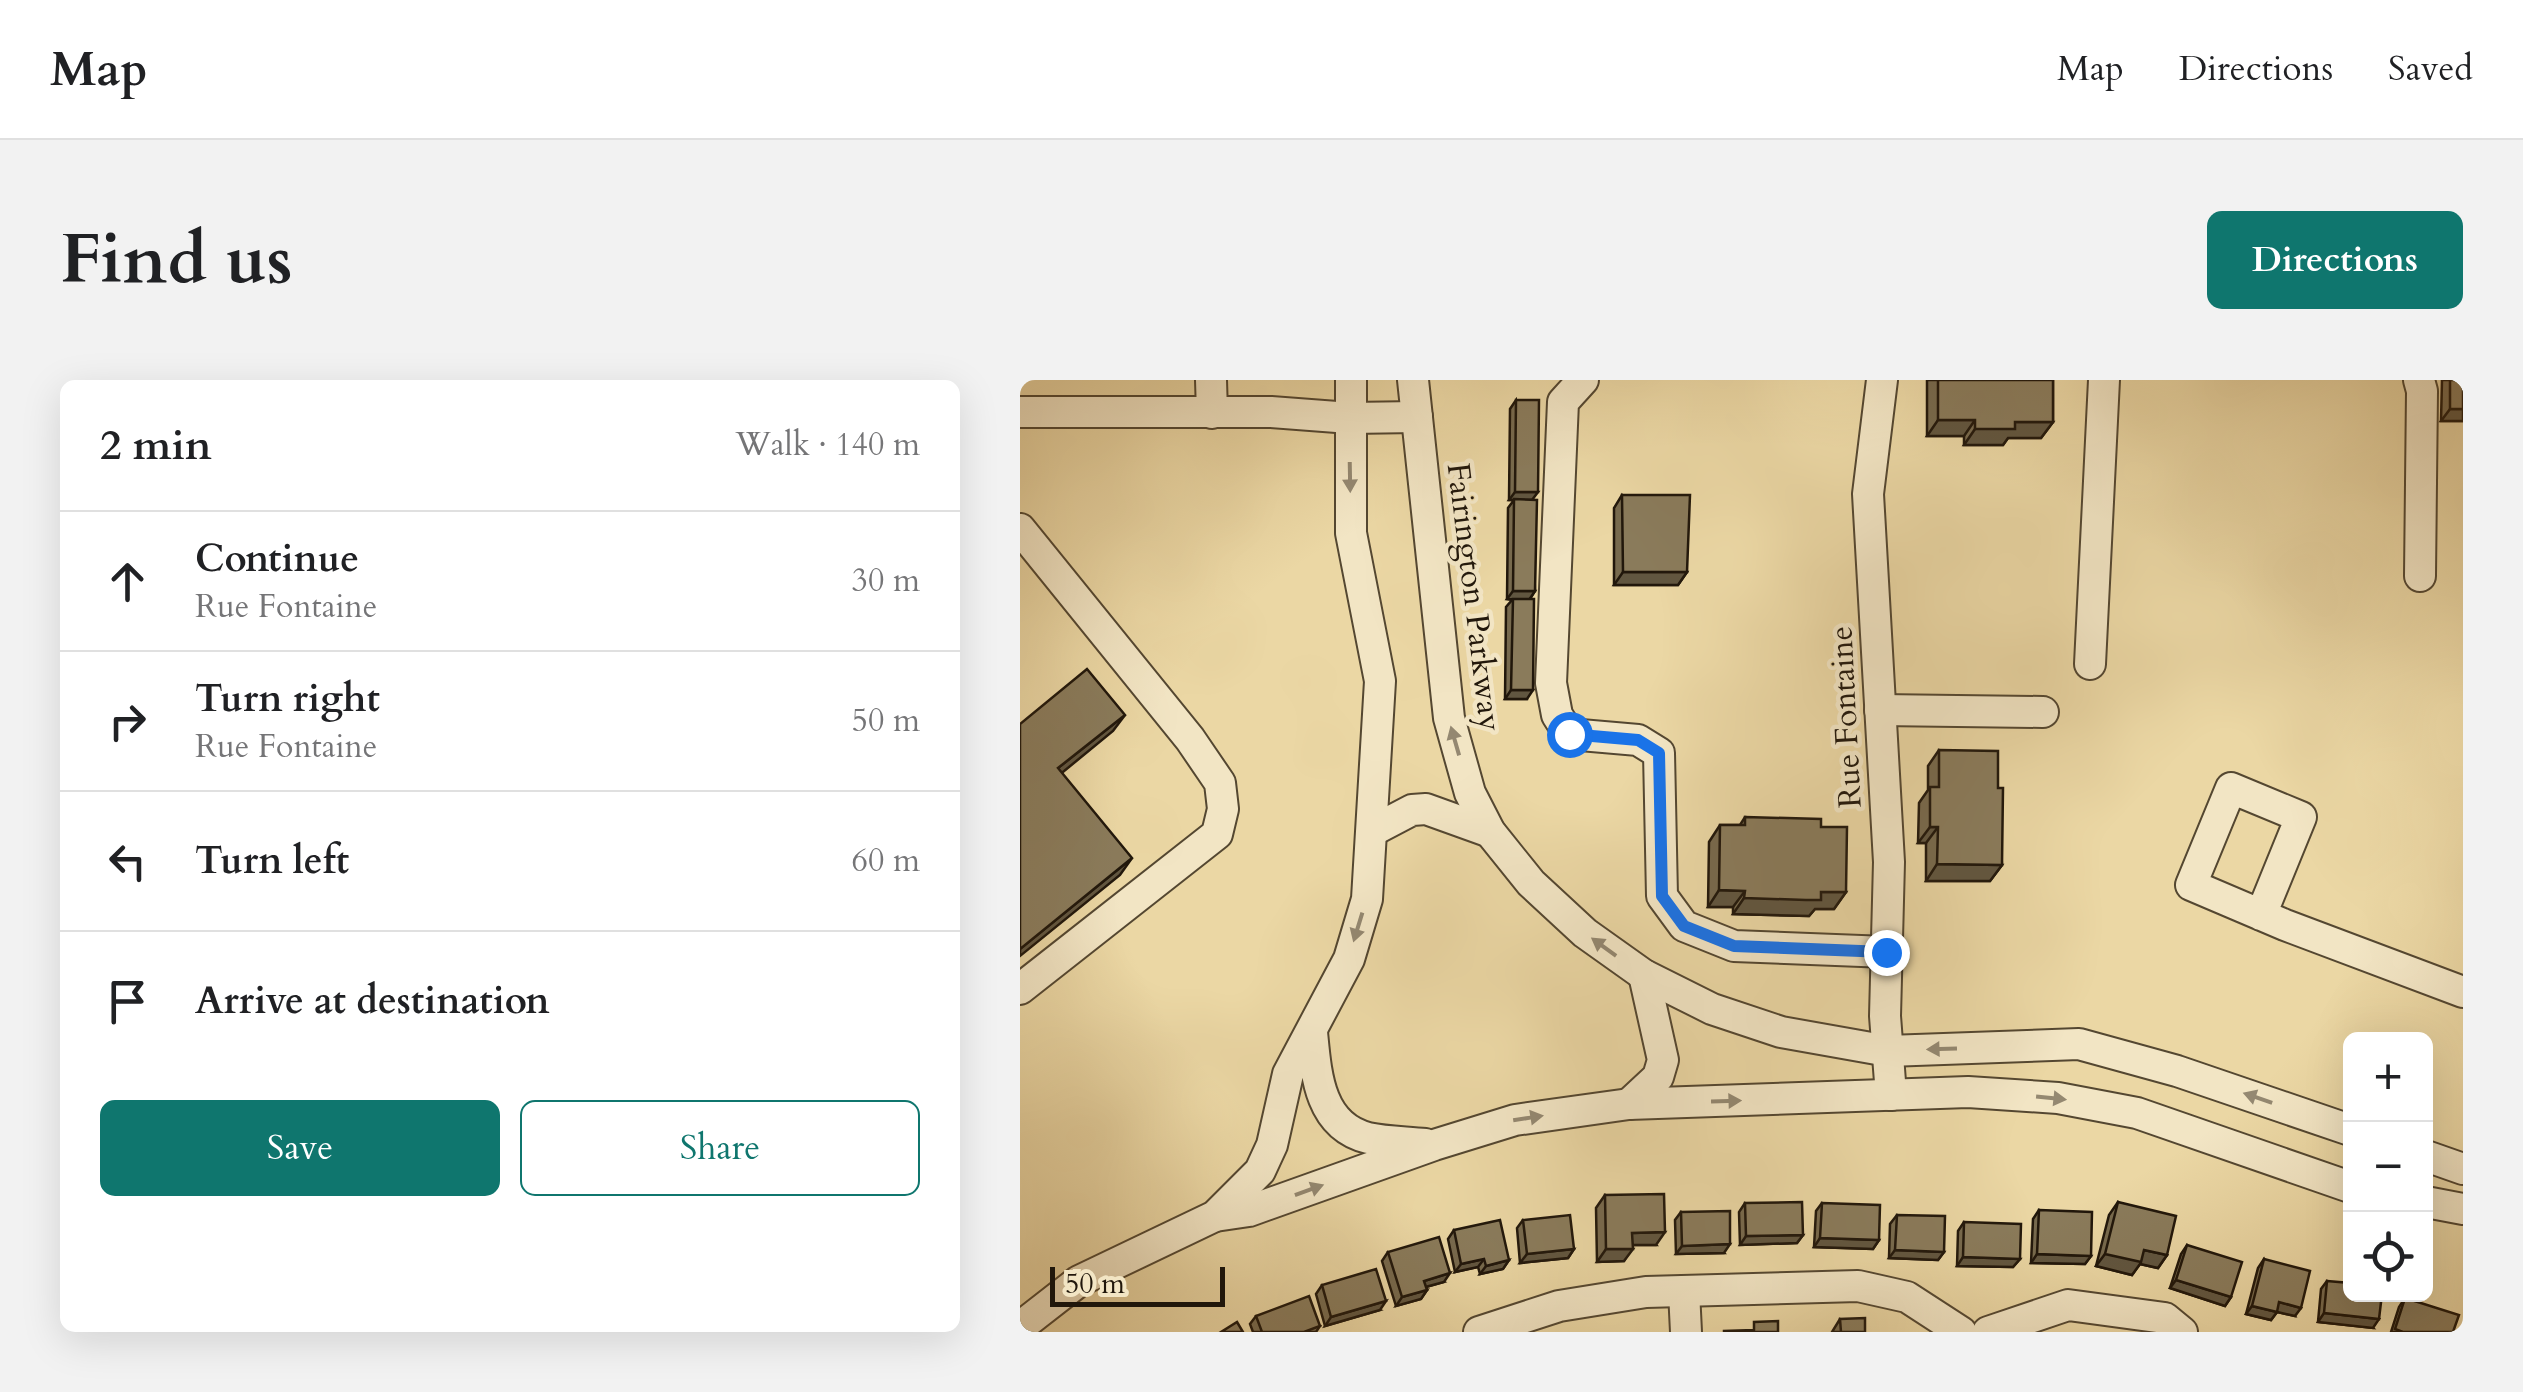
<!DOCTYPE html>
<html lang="en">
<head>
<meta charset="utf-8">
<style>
	body { margin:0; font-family:Cardo,serif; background:#f2f2f2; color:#202124 }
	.controls { position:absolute; right:30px; bottom:30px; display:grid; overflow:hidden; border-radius:15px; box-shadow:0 10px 40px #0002 }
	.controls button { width:90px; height:90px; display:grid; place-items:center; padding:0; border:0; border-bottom:2px solid #e0e0e0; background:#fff; color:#202124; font:50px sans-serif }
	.scale { position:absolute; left:30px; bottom:25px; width:175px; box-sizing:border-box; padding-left:10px; border:5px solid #21170b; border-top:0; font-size:28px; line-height:35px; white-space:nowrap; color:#21170b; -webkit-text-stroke:8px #f2e5c4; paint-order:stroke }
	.stop { position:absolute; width:30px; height:30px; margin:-22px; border:8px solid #1a73e8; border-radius:50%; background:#fff }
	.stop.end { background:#1a73e8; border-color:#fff; box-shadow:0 2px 10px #0008 }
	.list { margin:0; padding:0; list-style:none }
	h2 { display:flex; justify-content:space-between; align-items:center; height:130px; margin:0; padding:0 40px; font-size:42px }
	h2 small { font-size:32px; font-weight:400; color:#757577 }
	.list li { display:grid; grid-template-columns:65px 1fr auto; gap:30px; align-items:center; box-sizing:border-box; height:140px; padding:0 40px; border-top:2px solid #e0e0e0 }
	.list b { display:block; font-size:38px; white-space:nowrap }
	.list p { margin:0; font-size:32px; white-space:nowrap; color:#757577 }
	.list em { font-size:32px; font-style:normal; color:#757577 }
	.actions { display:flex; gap:20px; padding:30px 40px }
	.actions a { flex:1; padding:22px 0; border:2px solid #0f766e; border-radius:15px; text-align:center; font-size:35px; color:#0f766e }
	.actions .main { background:#0f766e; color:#fff }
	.icon { flex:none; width:55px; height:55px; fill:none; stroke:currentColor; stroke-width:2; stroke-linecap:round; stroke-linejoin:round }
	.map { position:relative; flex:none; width:1443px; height:952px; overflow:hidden; border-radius:15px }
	header { display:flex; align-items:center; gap:60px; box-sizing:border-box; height:140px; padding:0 50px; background:#fff; border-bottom:2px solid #e0e0e0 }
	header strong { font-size:48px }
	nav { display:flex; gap:55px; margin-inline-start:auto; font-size:35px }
	.intro { display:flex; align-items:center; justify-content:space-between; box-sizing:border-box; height:240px; padding:0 60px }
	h1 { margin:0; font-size:70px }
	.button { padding:25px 45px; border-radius:15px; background:#0f766e; color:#fff; font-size:35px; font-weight:700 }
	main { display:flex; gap:60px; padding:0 60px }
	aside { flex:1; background:#fff; border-radius:15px; box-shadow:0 10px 40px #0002 }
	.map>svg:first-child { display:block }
</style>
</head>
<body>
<header>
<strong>Map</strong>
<nav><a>Map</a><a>Directions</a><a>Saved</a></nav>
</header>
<div class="intro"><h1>Find us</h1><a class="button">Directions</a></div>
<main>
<aside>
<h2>2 min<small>Walk · 140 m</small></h2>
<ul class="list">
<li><svg class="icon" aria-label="ahead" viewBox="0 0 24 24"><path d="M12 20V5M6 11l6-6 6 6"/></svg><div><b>Continue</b><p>Rue Fontaine</p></div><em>30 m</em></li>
<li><svg class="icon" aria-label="right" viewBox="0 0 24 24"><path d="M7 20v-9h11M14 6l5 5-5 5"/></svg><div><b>Turn right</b><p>Rue Fontaine</p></div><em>50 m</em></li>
<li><svg class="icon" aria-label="left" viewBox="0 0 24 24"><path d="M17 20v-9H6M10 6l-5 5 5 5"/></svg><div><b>Turn left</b></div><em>60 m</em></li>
<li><svg class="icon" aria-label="arrive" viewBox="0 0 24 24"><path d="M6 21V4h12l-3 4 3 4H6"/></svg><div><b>Arrive at destination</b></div></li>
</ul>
<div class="actions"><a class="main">Save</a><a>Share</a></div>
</aside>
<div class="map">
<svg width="1443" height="952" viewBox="0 0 1443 952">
	<rect width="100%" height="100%" fill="#ebd7a4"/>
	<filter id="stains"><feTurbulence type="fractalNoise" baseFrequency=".002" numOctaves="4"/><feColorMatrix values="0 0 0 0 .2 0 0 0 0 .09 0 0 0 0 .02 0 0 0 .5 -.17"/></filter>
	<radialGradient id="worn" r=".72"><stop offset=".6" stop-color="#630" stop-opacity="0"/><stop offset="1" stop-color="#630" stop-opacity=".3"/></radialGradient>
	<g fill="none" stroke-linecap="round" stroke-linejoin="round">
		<defs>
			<g id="minor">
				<polyline points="191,0 192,33"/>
				<polyline points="393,0 429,338 450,413 470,452 511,503 565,553 624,595 692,629 761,652 868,671 1059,664 1157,691 1330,750"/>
				<polyline points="563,0 543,22 531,303 537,335 549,354 618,360 639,373 642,516 664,546 714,566 867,572"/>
				<polyline points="862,0 848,114 869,482 865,636 871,715"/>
				<polyline points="1399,0 1402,11 1400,196"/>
				<polyline points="0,32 251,32 330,38 397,37"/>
				<polyline points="0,149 170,359 200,403 203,429 197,454 0,609"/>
				<polyline points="1070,284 1084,0"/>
				<polyline points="860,330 1023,332"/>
				<polyline points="352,451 392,430 406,429 470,452"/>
				<polyline points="1241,535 1281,437 1211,408 1171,505 1265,545 1443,612"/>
				<path d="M292,652c4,42 7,94 56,106 18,4 39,4 57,6"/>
				<polyline points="609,724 638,697 643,680 624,595"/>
				<polyline points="1406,776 1443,789"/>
				<polyline points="1406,822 1443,829"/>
				<polyline points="195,836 229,831 414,765 495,740 609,724 948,712 1038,718 1117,733 1330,807"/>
				<polyline points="664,911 666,952"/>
				<polyline points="0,947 59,901 195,836 240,791 252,765 268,694 329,579 347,519 360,301 331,153 331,0"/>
				<polyline points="459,952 539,926 626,912 838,906 887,917 941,952"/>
				<polyline points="968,952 1048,925 1145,938 1162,952"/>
			</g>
		</defs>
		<use href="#minor" stroke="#544731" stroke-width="34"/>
		<use href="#minor" stroke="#f2e5c4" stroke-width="30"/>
	</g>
	<g fill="#776a4e" stroke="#21170b" stroke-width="2.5">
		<polygon points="907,0 1033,0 1033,42 1021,58 988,58 983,65 944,65 944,56 907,56"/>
		<polygon points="1422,0 1443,0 1443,41 1421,41"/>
		<polygon points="496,20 512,120 515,211 510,219 507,319 485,319 486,227 492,220 487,219 488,128 494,120 489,120 490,29"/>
		<polygon points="602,115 667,192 658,205 594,205 594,128"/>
		<polygon points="919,370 978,408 982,485 970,501 906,501 906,463 898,463 899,423 908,410 908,386"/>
		<polygon points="725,437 801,447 826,512 814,529 795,529 789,536 713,534 713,527 688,527 689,462 700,445 720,445"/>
		<polygon points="585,815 636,865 613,865 604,881 577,882 576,828"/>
		<polygon points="1098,822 1147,875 1138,888 1120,884 1112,895 1076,886 1089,835"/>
		<polygon points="725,823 783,855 777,863 720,865 719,832"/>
		<polygon points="802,823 859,860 853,869 794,867 796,831"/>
		<polygon points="1019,830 1071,876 1065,884 1011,883 1013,839"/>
		<polygon points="661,832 704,873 656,874 655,840"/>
		<polygon points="877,835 924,872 918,880 869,878 870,844"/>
		<polygon points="503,840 554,869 548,878 500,883 497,848"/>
		<polygon points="944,842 1000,879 993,887 937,886 938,851"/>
		<polygon points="434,850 489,880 483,889 460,894 458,887 435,892 428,859"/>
		<polygon points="1167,865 1211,917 1205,926 1150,908 1161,874"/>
		<polygon points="368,872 424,902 406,907 407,910 401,919 376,926 362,881"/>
		<polygon points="1244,879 1275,936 1257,932 1251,940 1226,934 1238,888"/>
		<polygon points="1307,901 1353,948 1298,942 1301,909"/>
		<polygon points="302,905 360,930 305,946 296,914"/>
		<polygon points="1385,918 1433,952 1371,952 1379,927"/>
		<polygon points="236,936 300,946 296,952 233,952 230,944"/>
		<polygon points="820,939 845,952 812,952"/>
	</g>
	<g fill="#615640" stroke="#21170b" stroke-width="2.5">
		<polygon points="1430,29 1443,29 1443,41 1421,41"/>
		<polygon points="918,40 955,40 944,56 907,56"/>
		<polygon points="995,42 1033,42 1021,58 988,58 983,65 944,65 955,49"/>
		<polygon points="495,112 518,112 512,120 489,120"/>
		<polygon points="603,192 667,192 658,205 594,205"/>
		<polygon points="493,211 515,211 509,220 487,219"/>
		<polygon points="491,310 513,310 507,319 485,319"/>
		<polygon points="105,335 93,351 27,405 38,388"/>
		<polygon points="910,447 918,447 906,463 898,463"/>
		<polygon points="112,478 100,495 0,576 0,569"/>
		<polygon points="917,484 982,485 970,501 906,501"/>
		<polygon points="699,510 725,511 713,527 688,527"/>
		<polygon points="801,512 826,512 814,529 795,529 789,536 713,534 724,518"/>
		<polygon points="645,852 636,865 604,865 612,853"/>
		<polygon points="783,855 777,863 720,865 726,856"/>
		<polygon points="800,858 859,860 853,869 794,867"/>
		<polygon points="710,864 704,873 656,874 662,866"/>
		<polygon points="554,869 548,878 500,883 507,874"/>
		<polygon points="586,869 613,869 604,881 577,882"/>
		<polygon points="875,870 924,872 918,880 869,878"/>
		<polygon points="1124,870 1147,875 1138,888 1120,884 1112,895 1076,886 1085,874"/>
		<polygon points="1017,874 1071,876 1065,884 1011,883"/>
		<polygon points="943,877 1000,879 993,887 937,886"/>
		<polygon points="464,879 458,887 435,892 441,884"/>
		<polygon points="489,880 483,889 460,894 466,886"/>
		<polygon points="430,893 424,902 398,909 404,901"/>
		<polygon points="1156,900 1211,917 1205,926 1150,908"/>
		<polygon points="407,910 401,919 376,926 382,917"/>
		<polygon points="366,921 360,930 305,946 311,937"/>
		<polygon points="1259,922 1281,928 1275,936 1253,931"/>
		<polygon points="1232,926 1257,932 1251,940 1226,934"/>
		<polygon points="1304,933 1359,939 1353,948 1298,942"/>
	</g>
	<g fill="#8a7b5b" stroke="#21170b" stroke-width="2.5">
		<polygon points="918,0 1033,0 1033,42 995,42 995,49 955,49 955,40 918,40"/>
		<rect x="1430" y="0" width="13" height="29"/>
		<polygon points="496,20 519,20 518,112 495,112"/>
		<polygon points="602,115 670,115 667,192 603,192"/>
		<polygon points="494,119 517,120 515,211 493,211"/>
		<polygon points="493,219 514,219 513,310 491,310"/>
		<polygon points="67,289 105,335 38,388 112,478 0,569 0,344"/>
		<polygon points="919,370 978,371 978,408 983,408 982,485 917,484 918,447 910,447 910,407 919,407"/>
		<polygon points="725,437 801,439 801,447 827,447 826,512 801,512 801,520 786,520 724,518 725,511 699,510 700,445 725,445"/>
		<polygon points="644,814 645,852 612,853 613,869 586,869 585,815"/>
		<polygon points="782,822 783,855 726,856 725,823"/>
		<polygon points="1098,822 1156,836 1147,875 1124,870 1121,882 1085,874"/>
		<polygon points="802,823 860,825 859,860 800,858"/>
		<polygon points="1019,830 1072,832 1071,876 1017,874"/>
		<polygon points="710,831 710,864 662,866 661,832"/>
		<polygon points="550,835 554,869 507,874 503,840"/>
		<polygon points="877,835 925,836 924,872 875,870"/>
		<polygon points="480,840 489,880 466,886 464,879 441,884 434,850"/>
		<polygon points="944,842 1001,844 1000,879 943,877"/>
		<polygon points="419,857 430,893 404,901 407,910 382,917 368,872"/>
		<polygon points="1167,865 1222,882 1211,917 1156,900"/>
		<polygon points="1244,879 1290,891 1281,928 1259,922 1257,932 1232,926"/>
		<polygon points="356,889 366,921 311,937 302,905"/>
		<polygon points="1307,901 1330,903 1330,914 1362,914 1359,939 1304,933"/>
		<polygon points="289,916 300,946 284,952 242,952 236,936"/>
		<polygon points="1385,918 1439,935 1433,952 1383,952 1375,949"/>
		<polygon points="845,938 845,952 821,952 820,939"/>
		<polygon points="758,941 758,952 704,952 704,951 734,950 734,942"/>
		<polygon points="217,942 223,952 201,952"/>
	</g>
	<defs><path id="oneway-solid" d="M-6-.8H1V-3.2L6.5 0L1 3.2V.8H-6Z" transform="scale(2.5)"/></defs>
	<g fill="#948871">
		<use href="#oneway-solid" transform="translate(330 97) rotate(89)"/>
		<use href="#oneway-solid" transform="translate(435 361) rotate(-106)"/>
		<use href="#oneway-solid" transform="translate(338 547) rotate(107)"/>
		<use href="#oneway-solid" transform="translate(584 567) rotate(-144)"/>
		<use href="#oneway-solid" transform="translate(922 669) rotate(178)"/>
		<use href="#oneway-solid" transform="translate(1031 718) rotate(6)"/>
		<use href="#oneway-solid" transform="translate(1238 718) rotate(-161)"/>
		<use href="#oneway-solid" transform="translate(706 721) rotate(-2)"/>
		<use href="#oneway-solid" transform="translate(508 738) rotate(-9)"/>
		<use href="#oneway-solid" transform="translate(289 810) rotate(-20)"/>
	</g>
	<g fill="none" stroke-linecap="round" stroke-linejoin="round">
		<polyline stroke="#1a73e8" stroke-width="12" points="549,354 618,360 639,373 642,516 664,546 714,566 866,572"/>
	</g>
	<g text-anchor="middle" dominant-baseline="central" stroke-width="9" stroke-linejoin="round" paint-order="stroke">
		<g font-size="32" fill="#21170b" stroke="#f2e5c4">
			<text transform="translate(454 217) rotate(83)">Fairington Parkway</text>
			<text transform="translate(826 337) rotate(-93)">Rue Fontaine</text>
		</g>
	</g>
	<rect width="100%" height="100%" filter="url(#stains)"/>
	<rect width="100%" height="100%" fill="url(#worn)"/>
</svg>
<div class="controls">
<button>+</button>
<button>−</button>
<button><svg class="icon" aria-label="locate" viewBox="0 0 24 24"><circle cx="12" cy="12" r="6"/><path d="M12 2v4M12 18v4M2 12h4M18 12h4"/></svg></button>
</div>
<div class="scale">50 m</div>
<div class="stop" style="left:549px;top:354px"></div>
<div class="stop end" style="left:866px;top:572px"></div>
</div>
</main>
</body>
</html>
